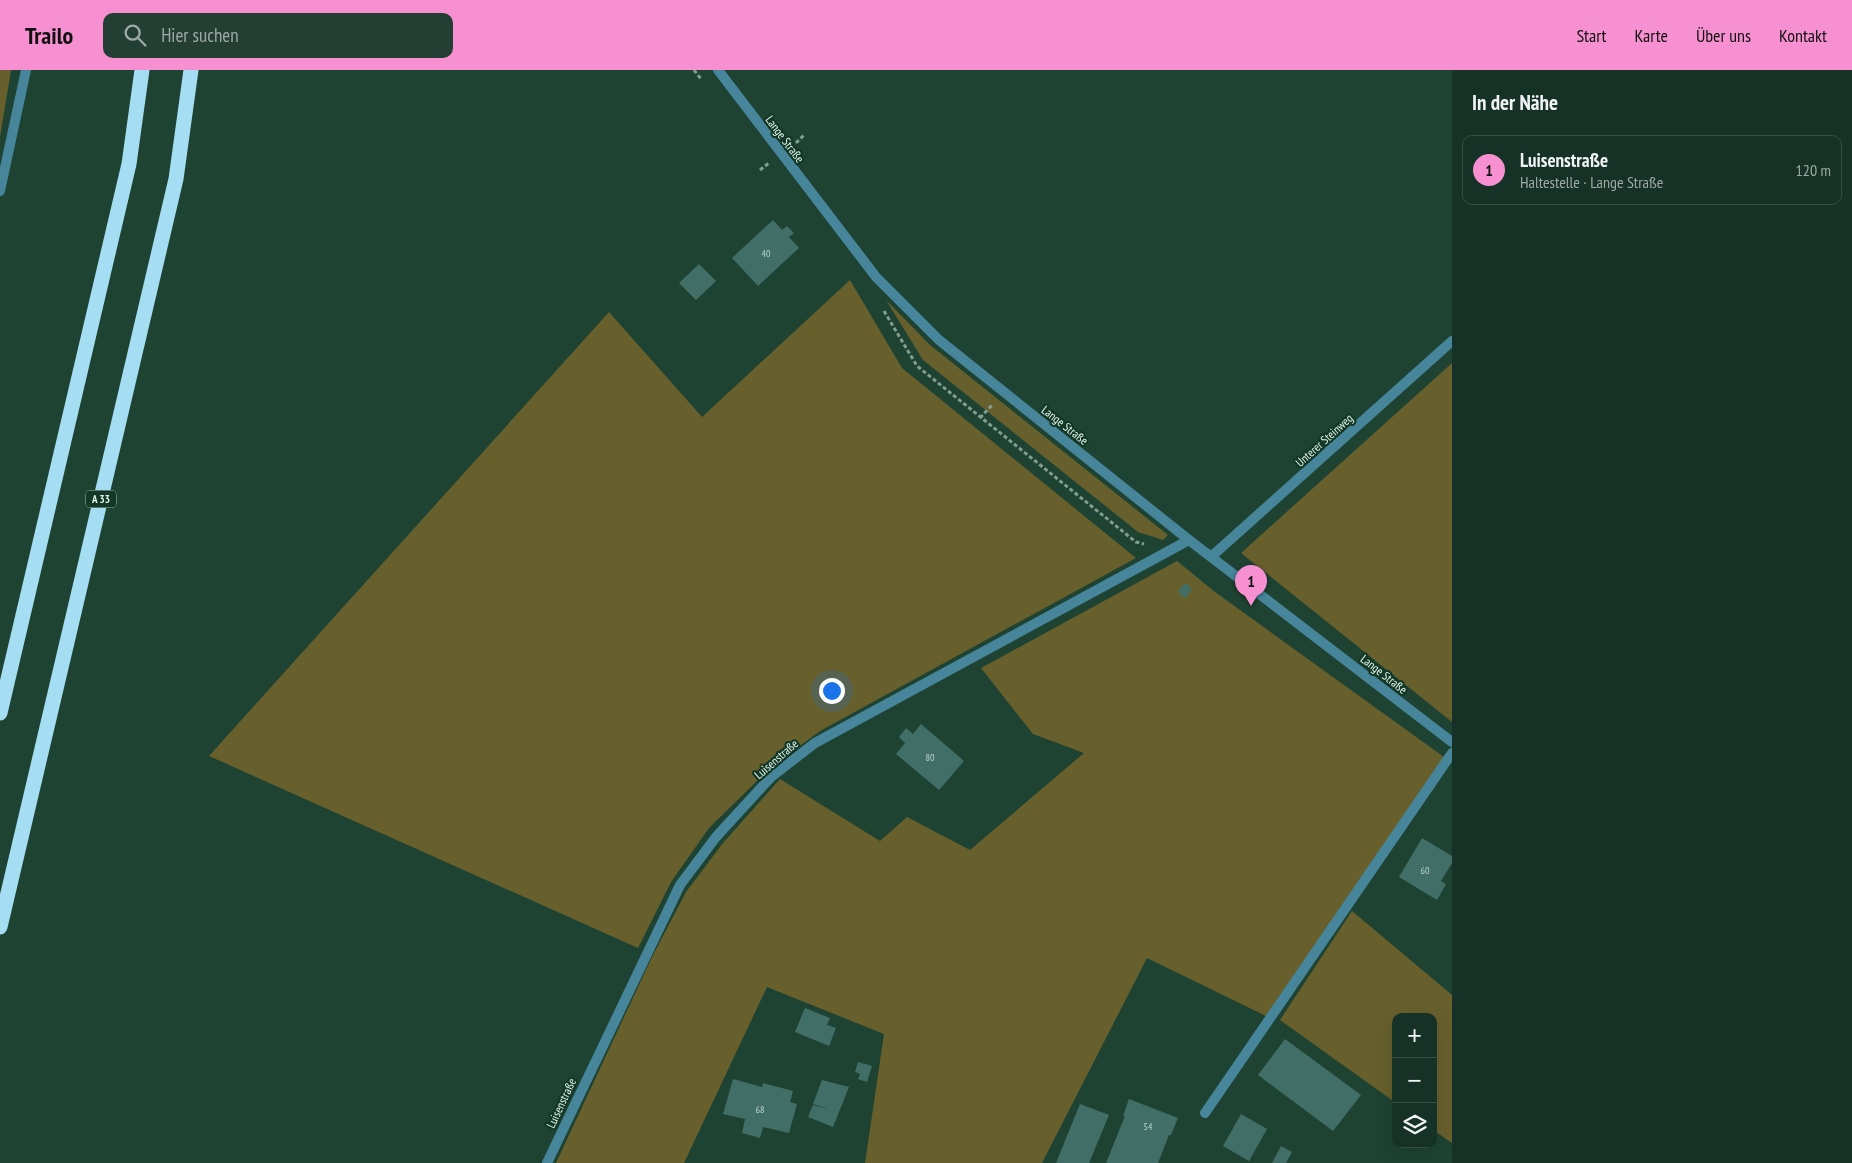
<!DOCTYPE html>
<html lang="de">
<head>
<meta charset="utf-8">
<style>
	body { margin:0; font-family:"PT Sans Narrow",sans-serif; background:#233e32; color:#f1f3f6 }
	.controls { position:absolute; right:15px; bottom:15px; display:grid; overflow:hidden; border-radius:10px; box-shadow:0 5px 20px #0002 }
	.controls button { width:45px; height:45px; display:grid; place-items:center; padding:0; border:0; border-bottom:1px solid #354d43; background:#163226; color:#f1f3f6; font:25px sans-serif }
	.you { position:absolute; left:831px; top:620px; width:18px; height:18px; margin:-12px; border:4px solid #fff; border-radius:50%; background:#1a73e8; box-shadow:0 0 0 8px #1a73e833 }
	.badge { display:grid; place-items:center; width:32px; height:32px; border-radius:50%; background:#f690d0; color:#111; font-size:16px; font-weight:700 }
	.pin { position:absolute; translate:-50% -41px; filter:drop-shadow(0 1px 2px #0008) }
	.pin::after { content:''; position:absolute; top:26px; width:18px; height:15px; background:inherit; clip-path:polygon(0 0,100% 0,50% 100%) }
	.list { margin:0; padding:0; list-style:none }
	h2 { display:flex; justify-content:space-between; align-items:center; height:65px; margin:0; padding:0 20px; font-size:21px }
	h2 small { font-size:16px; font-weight:400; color:#9eaaa7 }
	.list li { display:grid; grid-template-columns:32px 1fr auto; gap:15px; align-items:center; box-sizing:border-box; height:70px; margin:0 10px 10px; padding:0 10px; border:1px solid #354d43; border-radius:10px }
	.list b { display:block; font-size:19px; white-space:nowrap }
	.list p { margin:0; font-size:16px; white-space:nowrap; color:#9eaaa7 }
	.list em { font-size:16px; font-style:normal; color:#9eaaa7 }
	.icon { flex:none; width:28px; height:28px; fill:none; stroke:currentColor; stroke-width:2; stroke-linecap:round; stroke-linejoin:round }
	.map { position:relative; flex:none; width:1452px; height:1093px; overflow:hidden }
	header { display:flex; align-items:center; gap:30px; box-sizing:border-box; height:70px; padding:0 25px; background:#f690d0; color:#111 }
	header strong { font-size:24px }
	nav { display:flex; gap:28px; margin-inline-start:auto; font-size:18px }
	.search { width:350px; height:45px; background:#233e32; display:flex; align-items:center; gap:12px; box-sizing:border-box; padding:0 18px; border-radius:10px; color:#9eaaa7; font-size:19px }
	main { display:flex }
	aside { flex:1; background:#163226 }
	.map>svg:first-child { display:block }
</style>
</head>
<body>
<header>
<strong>Trailo</strong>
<div class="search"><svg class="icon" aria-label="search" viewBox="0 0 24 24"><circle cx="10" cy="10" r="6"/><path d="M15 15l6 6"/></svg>Hier suchen</div>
<nav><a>Start</a><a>Karte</a><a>Über uns</a><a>Kontakt</a></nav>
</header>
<main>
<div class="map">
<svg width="1452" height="1093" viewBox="0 0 1452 1093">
	<rect width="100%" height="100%" fill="#1e4332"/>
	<g fill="#67602d">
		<polygon points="0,0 11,0 0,67"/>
		<polygon points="850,210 902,298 1136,488 820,661 769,699 709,758 671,812 638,878 209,686 609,242 702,347"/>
		<polygon points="886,230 930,275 1168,465 1163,470 1138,462 923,290"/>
		<polygon points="1452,293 1452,652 1241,483"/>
		<polygon points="1177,491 1215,522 1444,687 1266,946 1147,888 1042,1093 865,1093 884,964 767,917 684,1093 556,1093 652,887 686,822 723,773 780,709 880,771 907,747 970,780 1084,683 1033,664 981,598"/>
		<polygon points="1352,841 1452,925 1452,1073 1433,1060 1433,947 1396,947 1396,1033 1280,950"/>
	</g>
	<g fill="#416f67">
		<polygon points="773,150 782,160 787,156 794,163 789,167 799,178 758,216 732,188"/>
		<polygon points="699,194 716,211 696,230 679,213"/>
		<polygon points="1185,513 1192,519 1185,528 1178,522"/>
		<polygon points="921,654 964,691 939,720 896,684 905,673 899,667 906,658 913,664"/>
		<polygon points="1422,768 1452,786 1452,793 1441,811 1446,814 1437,830 1399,807"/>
		<polygon points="805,938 830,948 827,955 836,958 829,976 795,962"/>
		<polygon points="1285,969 1361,1025 1333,1061 1258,1005"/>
		<polygon points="858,992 872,996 867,1012 858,1009 860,1004 855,1002"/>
		<polygon points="733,1009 762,1017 763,1013 793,1021 790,1032 797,1034 789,1063 763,1057 760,1068 742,1063 745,1049 723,1044"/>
		<polygon points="822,1010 849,1017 833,1057 808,1047 813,1035 830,1040 813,1034"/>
		<polygon points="1129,1029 1178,1048 1171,1065 1169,1065 1158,1093 1106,1093 1125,1046 1123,1046"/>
		<polygon points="1080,1034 1109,1045 1089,1093 1056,1093"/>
		<polygon points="1241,1044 1267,1059 1249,1091 1223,1076"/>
		<polygon points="1281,1076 1292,1082 1286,1093 1272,1093"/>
	</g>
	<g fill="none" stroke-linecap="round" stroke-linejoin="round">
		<g stroke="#829e90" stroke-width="3" stroke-dasharray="4 2.5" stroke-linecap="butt">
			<polyline points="694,0 701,9"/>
			<polyline points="796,73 804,65"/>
			<polyline points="760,100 769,93"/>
			<polyline points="884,241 917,296 1136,472 1144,474"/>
			<polyline points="980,348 993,334"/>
		</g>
		<g stroke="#46859a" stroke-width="10">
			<polyline points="0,121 26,0"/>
			<polyline points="1205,1043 1452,683"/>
		</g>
		<g stroke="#46859a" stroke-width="10">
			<polyline points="718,0 876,207 939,270 1189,470 1452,672"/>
			<polyline points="1212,486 1452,271"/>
			<polyline points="547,1093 680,815 716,767 771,707 815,673 1189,470"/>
		</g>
		<g stroke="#a5def3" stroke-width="15">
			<polyline points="0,643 129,94 142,0"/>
			<polyline points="0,857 176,109 191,0"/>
		</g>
	</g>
	<g text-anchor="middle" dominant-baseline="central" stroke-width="4.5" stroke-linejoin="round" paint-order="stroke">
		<g font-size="10" fill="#bad5cb">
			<text x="766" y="183">40</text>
			<text x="930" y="687">80</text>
			<text x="1425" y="800">60</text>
			<text x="760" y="1039">68</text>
			<text x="1148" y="1056">54</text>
		</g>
		<rect fill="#133828" stroke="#a5beb1" stroke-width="1" x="86" y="420.5" width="30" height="17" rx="4"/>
		<g font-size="11" font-weight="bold" fill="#e3f7ec">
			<text x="101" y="429">A 33</text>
		</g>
		<g font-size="12" fill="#e3f7ec" stroke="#133828">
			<text transform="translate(785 69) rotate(53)">Lange Straße</text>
			<text transform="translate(1065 355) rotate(38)">Lange Straße</text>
			<text transform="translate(1324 370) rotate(-42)">Unterer Steinweg</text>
			<text transform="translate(1384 604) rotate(38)">Lange Straße</text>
			<text transform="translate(776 689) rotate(-41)">Luisenstraße</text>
			<text transform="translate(561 1033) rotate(-65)">Luisenstraße</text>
		</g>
	</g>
</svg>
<div class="controls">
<button>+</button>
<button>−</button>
<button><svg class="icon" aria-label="layers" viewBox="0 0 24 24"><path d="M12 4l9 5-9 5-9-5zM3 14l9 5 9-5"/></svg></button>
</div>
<div class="you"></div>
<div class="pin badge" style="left:1251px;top:536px">1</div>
</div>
<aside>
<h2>In der Nähe<small></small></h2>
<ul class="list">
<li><span class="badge">1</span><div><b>Luisenstraße</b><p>Haltestelle · Lange Straße</p></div><em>120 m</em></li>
</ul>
</aside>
</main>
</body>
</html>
